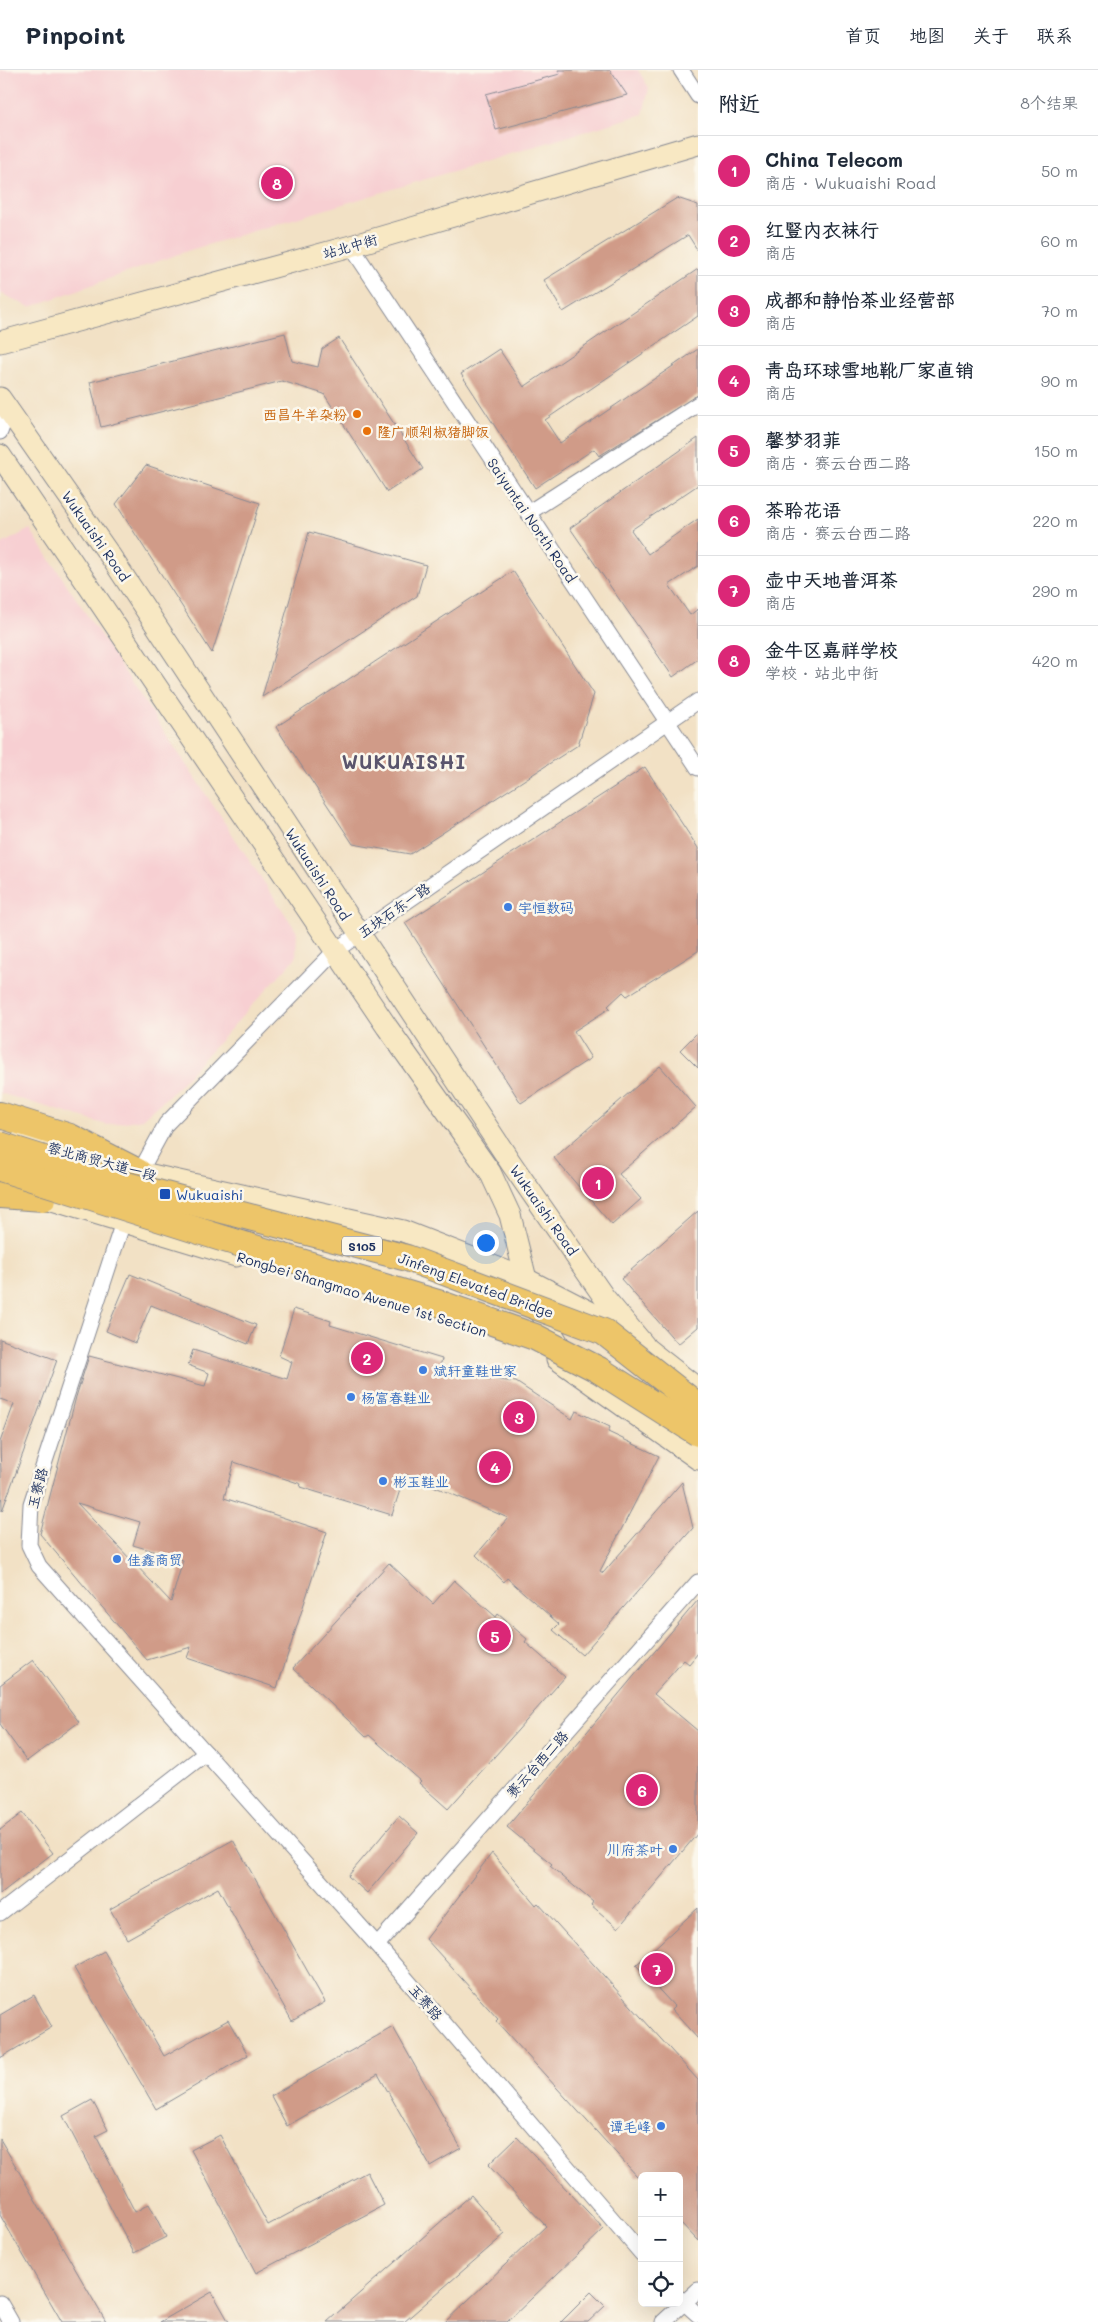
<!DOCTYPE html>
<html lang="zh">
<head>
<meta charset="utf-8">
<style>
	body { margin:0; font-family:Mali,"LXGW WenKai TC",sans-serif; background:#f6f6f7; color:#1f2937 }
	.controls { position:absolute; right:15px; bottom:15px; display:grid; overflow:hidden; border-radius:8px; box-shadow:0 5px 20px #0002 }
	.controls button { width:45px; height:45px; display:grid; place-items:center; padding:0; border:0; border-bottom:1px solid #e0e1e3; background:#fff; color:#1f2937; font:25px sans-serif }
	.you { position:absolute; left:485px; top:1172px; width:18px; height:18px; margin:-12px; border:4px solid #fff; border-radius:50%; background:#1a73e8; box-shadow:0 0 0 8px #1a73e833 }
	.badge { display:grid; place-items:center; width:32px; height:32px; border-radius:50%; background:#db2777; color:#fff; font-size:16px; font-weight:700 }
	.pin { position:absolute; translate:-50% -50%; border:2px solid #fff; box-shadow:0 1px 5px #0006 }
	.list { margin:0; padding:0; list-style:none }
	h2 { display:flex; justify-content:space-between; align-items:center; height:65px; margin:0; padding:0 20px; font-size:21px }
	h2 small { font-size:16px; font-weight:400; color:#747a83 }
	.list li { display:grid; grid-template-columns:32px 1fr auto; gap:15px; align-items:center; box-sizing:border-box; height:70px; padding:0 20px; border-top:1px solid #e0e1e3 }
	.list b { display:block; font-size:19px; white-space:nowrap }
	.list p { margin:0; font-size:16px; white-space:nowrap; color:#747a83 }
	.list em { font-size:16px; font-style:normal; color:#747a83 }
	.icon { flex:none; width:28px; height:28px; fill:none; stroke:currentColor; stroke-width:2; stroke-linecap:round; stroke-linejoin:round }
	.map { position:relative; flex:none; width:698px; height:2252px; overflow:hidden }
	header { display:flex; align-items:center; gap:30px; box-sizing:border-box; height:70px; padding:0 25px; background:#fff; border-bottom:1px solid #e0e1e3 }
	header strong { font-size:24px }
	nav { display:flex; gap:28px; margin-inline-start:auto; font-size:18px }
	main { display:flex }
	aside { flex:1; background:#fff }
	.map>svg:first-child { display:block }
</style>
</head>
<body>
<header>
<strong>Pinpoint</strong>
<nav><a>首页</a><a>地图</a><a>关于</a><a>联系</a></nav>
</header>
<main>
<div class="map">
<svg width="698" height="2252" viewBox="0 0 698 2252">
	<rect width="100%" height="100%" fill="#fbf7ec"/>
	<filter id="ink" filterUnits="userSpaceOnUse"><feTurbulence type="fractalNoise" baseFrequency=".02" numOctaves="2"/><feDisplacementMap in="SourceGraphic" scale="10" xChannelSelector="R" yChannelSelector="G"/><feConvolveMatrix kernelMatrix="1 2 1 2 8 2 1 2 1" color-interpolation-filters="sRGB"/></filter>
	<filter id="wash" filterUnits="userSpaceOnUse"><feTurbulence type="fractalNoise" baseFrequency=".0096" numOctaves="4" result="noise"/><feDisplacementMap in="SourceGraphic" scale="20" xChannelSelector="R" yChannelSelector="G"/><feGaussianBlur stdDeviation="1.12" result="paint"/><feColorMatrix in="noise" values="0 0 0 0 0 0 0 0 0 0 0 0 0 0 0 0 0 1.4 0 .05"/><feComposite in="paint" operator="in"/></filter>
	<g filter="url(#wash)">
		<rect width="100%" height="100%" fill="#f2e1c5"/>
		<g fill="#f7cfd2">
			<polygon points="0,0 638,0 649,18 643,44 187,181 30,237 0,223"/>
			<polygon points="30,459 297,862 296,887 176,1019 142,1049 107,1055 0,1023 0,475"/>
		</g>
		<g id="blocks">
			<g fill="#d09b88" fill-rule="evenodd">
				<polygon points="558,0 610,0 627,25 496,60 486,24 560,4"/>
				<polygon points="677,128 698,135 698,181 688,165 563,242 544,210"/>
				<polygon points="698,199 698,246 545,350 560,373 698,279 698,325 599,386 594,379 535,418 461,304 499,279 524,317"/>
				<polygon points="285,263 292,291 318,297 322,279 339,268 423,399 387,422 324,324 282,311 101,357 90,312"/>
				<polygon points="698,368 698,415 631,460 648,484 698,449 698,496 669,515 690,545 698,539 698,589 673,607 570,458"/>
				<polygon points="146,395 260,433 212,583 116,434"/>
				<polygon points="309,462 426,495 417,526 262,627"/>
				<polygon points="513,501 594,624 578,675 410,784 353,774 276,657"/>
				<polygon points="645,697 698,778 698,881 627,926 623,922 608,936 610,938 574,961 591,988 521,1033 405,853"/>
				<polygon points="698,962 698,998 680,980"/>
				<polygon points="660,996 696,1037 619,1104 641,1129 612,1155 554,1088"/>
				<polygon points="698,1141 698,1257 678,1274 621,1209"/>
				<polygon points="130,1204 256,1255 248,1274 151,1235 135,1273 106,1261"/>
				<path d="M294,1239l37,12 -1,4 112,34 -4,14 78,9 56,37 4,-8 34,16 -2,5 51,24 -59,115 3,2 79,-91 11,46 -111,127 -29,-25 6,-6 -52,-46 -3,4 -28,-27 32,-37 -103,-44 -13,41 -92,-28 1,-3 -67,-22 -10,36 103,34 -50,156 -90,-30 4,-11 -44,13 -107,-126 36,-137 13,-41 116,30 4,-13 -21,-8 5,-15 94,29 5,-17 -13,-6zM77,1433l63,19 -7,23 50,15 -12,42z"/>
				<polygon points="0,1269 57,1290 2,1441 0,1372 14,1334 0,1329"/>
				<polygon points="389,1493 433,1534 454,1510 496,1547 498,1544 527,1569 525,1572 565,1607 448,1739 419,1713 421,1711 369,1665 366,1667 293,1598"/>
				<polygon points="698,1530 698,1583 689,1594 684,1590 654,1624 698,1661 698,1763 618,1858 591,1835 593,1832 550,1796 552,1794 507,1757"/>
				<polygon points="33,1590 79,1652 27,1691 0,1654 0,1615"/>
				<polygon points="22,1743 53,1783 0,1824 0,1760"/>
				<polygon points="399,1746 418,1763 367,1823 348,1806"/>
				<polygon points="233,1770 325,1932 292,1951 218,1818 127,1869 110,1839"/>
				<polygon points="492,1783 536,1835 538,1833 698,2010 698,2171 679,2151 679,2106 637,2106 496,1951 498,1949 426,1869"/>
				<polygon points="698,1838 698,1969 672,1940 675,1937 636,1895"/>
				<polygon points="104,1881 164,1986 228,1950 248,1985 156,2039 74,1898"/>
				<polygon points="34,1925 52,1957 0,1988 0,1945"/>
				<polygon points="393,1957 461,2078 430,2096 378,2004 287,2056 271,2026"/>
				<polygon points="92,2030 108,2060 96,2066 135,2142 149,2134 166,2167 134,2183 63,2046"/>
				<polygon points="220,2065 268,2155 367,2102 384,2135 256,2203 191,2080"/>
				<polygon points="517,2067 604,2159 507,2252 445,2252 546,2156 488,2095"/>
				<polygon points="0,2069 106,2252 62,2252 0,2145"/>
				<polygon points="471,2125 505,2164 404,2252 327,2252"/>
				<polygon points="212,2222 229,2252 160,2252"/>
				<polygon points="591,2222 605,2236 588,2252 561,2252"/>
			</g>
		</g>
	</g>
	<g filter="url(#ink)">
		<use href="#blocks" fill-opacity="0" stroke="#868892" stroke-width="1"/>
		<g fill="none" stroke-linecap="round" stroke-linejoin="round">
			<defs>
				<g id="street">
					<polyline points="681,0 698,26"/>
					<polyline points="351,176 698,698"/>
					<polyline points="0,362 8,340"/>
					<polyline points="528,443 698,334"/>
					<polyline points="136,1109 166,1054 336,880 698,631"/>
					<polyline points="126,1143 31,1434 29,1475 39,1496 377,1875 642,2184"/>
					<polyline points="0,1843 206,1683"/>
					<polyline points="377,1875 698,1512"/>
					<polyline points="679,2228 698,2245"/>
					<polyline points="0,2233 11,2252"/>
					<polyline points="663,2252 698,2220"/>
				</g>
				<g id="secondary">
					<polyline points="0,272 351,176 698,74"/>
					<polyline points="0,328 111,487 511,1093 604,1227 644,1275"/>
					<polyline points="0,385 387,957 490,1102 510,1145 526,1209 546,1253 565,1285"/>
					<polyline points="22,1069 138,1102 403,1161 526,1209 619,1257 698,1319"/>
					<polyline points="29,1123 236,1186"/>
					<polyline points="557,1289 698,1389"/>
				</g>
				<g id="highway">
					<polyline points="0,1045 70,1067 138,1102"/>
					<polyline points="0,1125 43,1128"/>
				</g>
			</defs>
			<use href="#street" stroke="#868892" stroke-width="17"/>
			<use href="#secondary" stroke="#868892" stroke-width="23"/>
			<use href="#highway" stroke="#868892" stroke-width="28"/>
			<use href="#street" stroke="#fff" stroke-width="15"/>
			<use href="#secondary" stroke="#f8e8c3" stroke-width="21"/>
			<use href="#highway" stroke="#edc569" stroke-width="26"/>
			<defs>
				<g id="highway-bridge">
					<polyline points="0,1075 127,1115 407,1188 604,1262 698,1336"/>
					<polyline points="0,1098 218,1167 441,1234 535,1267 599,1300 698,1363"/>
				</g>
			</defs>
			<use href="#highway-bridge" stroke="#868892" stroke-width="28" stroke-linecap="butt"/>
			<use href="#highway-bridge" stroke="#edc569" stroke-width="26"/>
		</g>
	</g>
	<g fill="#e8710a" stroke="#fbf7ec" stroke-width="2">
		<circle cx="357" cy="344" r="5"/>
		<circle cx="367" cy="361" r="5"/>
	</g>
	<g fill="#3f7fe0" stroke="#fbf7ec" stroke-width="2">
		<circle cx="508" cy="837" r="5"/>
		<circle cx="423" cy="1300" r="5"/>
		<circle cx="351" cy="1327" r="5"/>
		<circle cx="383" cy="1411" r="5"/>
		<circle cx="117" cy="1489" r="5"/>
		<circle cx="673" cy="1779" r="5"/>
		<circle cx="661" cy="2056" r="5"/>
	</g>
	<rect fill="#1a4fb4" stroke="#fbf7ec" stroke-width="2" x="159" y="1118" width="12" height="12" rx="2.5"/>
	<g text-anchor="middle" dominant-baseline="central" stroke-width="5" stroke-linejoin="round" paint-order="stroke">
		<rect fill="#fbf7ec" stroke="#5e6b89" stroke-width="1" x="342" y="1166.5" width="40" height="19" rx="4"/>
		<g font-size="12" font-weight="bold" fill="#1b2f5e">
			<text x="362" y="1176">S105</text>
		</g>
		<g font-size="14" fill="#1b2f5e" stroke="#fbf7ec">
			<text transform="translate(350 176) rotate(-16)">站北中街</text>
			<text transform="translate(532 450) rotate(56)">Saiyuntai North Road</text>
			<text transform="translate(96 466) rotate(55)">Wukuaishi Road</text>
			<text transform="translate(318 804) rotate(57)">Wukuaishi Road</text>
			<text transform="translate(394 840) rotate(-35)">五块石东一路</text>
			<text transform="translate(102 1091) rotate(15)">蓉北商贸大道一段</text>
			<text transform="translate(544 1140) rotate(55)">Wukuaishi Road</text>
			<text transform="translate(476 1215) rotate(20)">Jinfeng Elevated Bridge</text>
			<text transform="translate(362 1224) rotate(17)">Rongbei Shangmao Avenue 1st Section</text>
			<text transform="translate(37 1418) rotate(-75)">玉赛路</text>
			<text transform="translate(537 1694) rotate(-48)">赛云台西二路</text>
			<text transform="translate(426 1932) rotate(49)">玉赛路</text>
		</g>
		<g font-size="14" fill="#c56008" stroke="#fbf7ec" text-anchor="end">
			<text x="347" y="344">西昌牛羊杂粉</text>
			<text x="377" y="361" text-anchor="start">隆广顺剁椒猪脚饭</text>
		</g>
		<g font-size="14" fill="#366cbe" stroke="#fbf7ec" text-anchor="start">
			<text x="518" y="837">宇恒数码</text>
			<text x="433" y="1300">斌轩童鞋世家</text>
			<text x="361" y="1327">杨富春鞋业</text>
			<text x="393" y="1411">彬玉鞋业</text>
			<text x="127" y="1489">佳鑫商贸</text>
			<text x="663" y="1779" text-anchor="end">川府茶叶</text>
			<text x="651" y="2056" text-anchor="end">谭毛峰</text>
		</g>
		<g font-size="14" fill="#164399" stroke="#fbf7ec" text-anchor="start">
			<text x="176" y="1124">Wukuaishi</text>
		</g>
		<g font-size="19" font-weight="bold" letter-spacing="1" fill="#5a556d" stroke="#fbf7ec">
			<text x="404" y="691">WUKUAISHI</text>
		</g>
	</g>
</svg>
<div class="controls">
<button>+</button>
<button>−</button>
<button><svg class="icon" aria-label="locate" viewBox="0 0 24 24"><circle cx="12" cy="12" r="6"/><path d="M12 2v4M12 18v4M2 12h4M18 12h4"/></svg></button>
</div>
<div class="you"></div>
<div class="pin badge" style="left:598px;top:1113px">1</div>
<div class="pin badge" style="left:367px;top:1288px">2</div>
<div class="pin badge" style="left:519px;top:1347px">3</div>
<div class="pin badge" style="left:495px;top:1397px">4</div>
<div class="pin badge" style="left:495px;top:1566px">5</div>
<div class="pin badge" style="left:642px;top:1720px">6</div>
<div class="pin badge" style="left:657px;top:1899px">7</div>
<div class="pin badge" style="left:277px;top:113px">8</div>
</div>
<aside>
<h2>附近<small>8个结果</small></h2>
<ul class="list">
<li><span class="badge">1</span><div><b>China Telecom</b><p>商店 · Wukuaishi Road</p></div><em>50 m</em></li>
<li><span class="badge">2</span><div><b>红豎内衣袜行</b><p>商店</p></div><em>60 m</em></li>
<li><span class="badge">3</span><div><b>成都和静怡茶业经营部</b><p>商店</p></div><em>70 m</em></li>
<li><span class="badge">4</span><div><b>青岛环球雪地靴厂家直销</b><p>商店</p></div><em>90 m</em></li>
<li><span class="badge">5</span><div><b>馨梦羽菲</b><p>商店 · 赛云台西二路</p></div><em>150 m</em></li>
<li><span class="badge">6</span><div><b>茶聆花语</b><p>商店 · 赛云台西二路</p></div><em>220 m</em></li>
<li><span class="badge">7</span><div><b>壶中天地普洱茶</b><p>商店</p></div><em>290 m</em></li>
<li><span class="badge">8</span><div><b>金牛区嘉祥学校</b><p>学校 · 站北中街</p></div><em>420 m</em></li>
</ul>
</aside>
</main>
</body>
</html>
